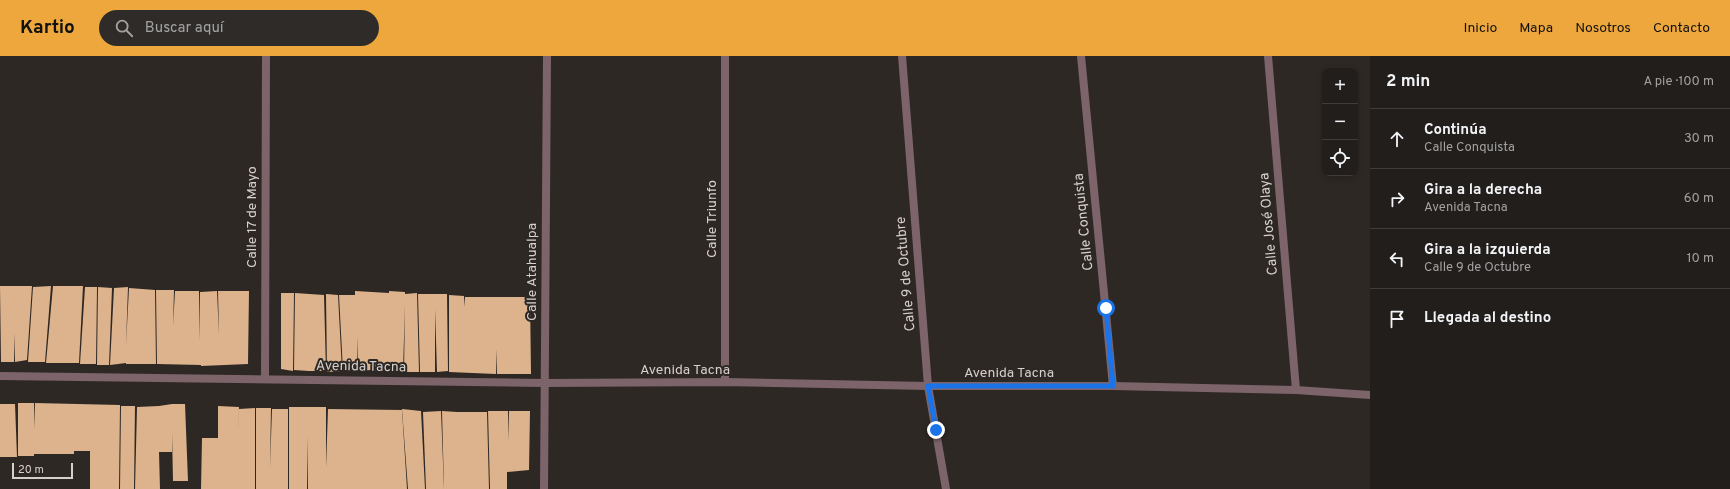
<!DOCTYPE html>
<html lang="es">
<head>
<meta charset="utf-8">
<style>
	body { margin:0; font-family:Overpass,sans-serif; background:#2e2b29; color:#f1f3f6 }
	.controls { position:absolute; right:12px; top:12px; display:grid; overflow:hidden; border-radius:8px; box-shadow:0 2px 6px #0003 }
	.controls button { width:36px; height:36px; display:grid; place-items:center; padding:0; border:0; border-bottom:1px solid #3f3c3b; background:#221e1c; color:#f1f3f6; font:20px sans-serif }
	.scale { position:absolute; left:12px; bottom:10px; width:61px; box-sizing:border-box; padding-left:4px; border:2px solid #d5d0ce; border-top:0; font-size:11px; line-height:14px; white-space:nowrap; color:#d5d0ce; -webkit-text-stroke:3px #2e2825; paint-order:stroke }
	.stop { position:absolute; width:12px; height:12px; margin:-9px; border:3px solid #1a73e8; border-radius:50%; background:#fff }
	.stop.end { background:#1a73e8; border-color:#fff; box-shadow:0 1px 4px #0008 }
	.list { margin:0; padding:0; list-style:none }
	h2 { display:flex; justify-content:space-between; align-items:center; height:52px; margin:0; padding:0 16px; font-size:17px }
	h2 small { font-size:13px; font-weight:400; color:#a2a2a3 }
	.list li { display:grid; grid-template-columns:26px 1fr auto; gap:12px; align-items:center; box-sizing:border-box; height:60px; padding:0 16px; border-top:1px solid #3f3c3b }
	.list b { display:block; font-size:15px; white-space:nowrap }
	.list p { margin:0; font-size:13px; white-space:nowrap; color:#a2a2a3 }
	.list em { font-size:13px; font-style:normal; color:#a2a2a3 }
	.icon { flex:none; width:22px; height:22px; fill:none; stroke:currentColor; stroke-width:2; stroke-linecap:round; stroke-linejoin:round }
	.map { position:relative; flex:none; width:1370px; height:433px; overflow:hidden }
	header { display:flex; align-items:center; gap:24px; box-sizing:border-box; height:56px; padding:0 20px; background:#eea73c; color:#111 }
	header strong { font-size:19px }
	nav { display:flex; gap:22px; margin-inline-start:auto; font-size:14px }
	.search { width:280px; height:36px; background:#2e2b29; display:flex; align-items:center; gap:10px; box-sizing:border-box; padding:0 14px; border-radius:22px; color:#a2a2a3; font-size:15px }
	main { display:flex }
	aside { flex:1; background:#221e1c }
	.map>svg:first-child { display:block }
</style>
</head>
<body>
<header>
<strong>Kartio</strong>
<div class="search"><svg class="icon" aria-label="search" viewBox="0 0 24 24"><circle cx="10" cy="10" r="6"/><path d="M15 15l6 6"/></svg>Buscar aquí</div>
<nav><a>Inicio</a><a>Mapa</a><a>Nosotros</a><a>Contacto</a></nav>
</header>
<main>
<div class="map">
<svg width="1370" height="433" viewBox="0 0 1370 433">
	<rect width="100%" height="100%" fill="#2e2825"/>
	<g fill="#dcb38c">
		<polygon points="0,230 32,230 27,304 15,306 15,277 14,306 1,306"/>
		<polygon points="51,230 45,306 28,306 33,231"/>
		<polygon points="53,230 83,230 79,307 46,307"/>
		<polygon points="85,231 97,231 96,308 80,308"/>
		<polygon points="98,231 112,232 109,309 97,309"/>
		<polygon points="128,231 126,289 129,232 155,234 156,308 126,308 126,307 110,309 114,232"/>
		<polygon points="156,234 174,234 173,270 175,235 199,235 200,285 200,236 217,235 219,279 218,235 249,235 248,308 201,310 201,309 157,308"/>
		<polygon points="355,235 389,237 389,235 405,236 405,238 417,237 419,316 404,316 405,249 403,315 371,315 371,314 358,315 357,280 357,314 343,315 339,239 355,239"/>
		<polygon points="281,237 294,237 293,315 281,313"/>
		<polygon points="295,237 324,239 326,315 309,315 309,304 309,315 294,314"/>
		<polygon points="326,238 338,239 342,315 327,316"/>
		<polygon points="418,238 447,238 448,315 437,316 435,253 435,316 420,316"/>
		<polygon points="449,239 464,240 464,251 465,241 530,241 531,318 497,318 497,293 496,318 449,316"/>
		<polygon points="18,347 34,347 34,373 35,347 120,349 119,433 90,433 90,395 74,395 74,398 34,398 34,400 18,400"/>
		<polygon points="0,348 15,348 17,401 0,401"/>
		<polygon points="172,348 185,348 188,425 173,425 172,377 172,396 159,396 160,433 135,433 137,351 159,350 160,383 159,350"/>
		<polygon points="121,350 135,350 134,433 120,433"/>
		<polygon points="218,350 239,351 238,385 239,353 255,352 255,433 201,433 202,382 218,382"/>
		<polygon points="289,351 326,351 326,412 328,353 402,354 407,433 308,433 307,381 307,433 289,433"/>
		<polygon points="256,352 271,352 270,412 272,353 288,353 288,433 256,433"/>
		<polygon points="402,353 421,355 425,433 408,433"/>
		<polygon points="441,355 444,433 426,433 423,356"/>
		<polygon points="442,355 457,356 487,356 489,433 444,433"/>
		<polygon points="488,355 508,355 508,385 509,355 530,355 529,414 507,416 507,433 490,433"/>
	</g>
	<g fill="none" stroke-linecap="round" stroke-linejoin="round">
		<g stroke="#7c646a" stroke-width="8">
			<polyline points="902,0 928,330 946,433"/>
			<polyline points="1081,0 1113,330"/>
			<polyline points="1268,0 1296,334"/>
			<polyline points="265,322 266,0"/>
			<polyline points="725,326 725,0"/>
			<polyline points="544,433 547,0"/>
		</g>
		<polyline stroke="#7c646a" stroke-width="8" points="0,320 545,327 725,326 928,330 1113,330 1296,334 1370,339"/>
	</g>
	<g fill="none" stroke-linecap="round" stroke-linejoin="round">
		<polyline stroke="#1a73e8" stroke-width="5" points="936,374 928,330 1113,330 1106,252"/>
	</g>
	<g text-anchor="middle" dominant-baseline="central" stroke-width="4" stroke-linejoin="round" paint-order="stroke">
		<g font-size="14" fill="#d5d0ce" stroke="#2e2825">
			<text transform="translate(252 161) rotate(-90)">Calle 17 de Mayo</text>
			<text transform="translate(712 163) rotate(-90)">Calle Triunfo</text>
			<text transform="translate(1084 166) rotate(-96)">Calle Conquista</text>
			<text transform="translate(1269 168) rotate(-95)">Calle José Olaya</text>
			<text transform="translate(532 216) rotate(-90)">Calle Atahualpa</text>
			<text transform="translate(906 218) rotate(-95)">Calle 9 de Octubre</text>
			<text transform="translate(361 311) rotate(1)">Avenida Tacna</text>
			<text x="685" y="314">Avenida Tacna</text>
			<text x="1009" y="317">Avenida Tacna</text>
		</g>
	</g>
</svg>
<div class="controls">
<button>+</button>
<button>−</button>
<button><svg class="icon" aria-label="locate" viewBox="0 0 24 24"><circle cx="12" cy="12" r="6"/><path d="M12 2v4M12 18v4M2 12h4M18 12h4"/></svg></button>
</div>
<div class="scale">20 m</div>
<div class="stop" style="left:1106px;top:252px"></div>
<div class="stop end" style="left:936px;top:374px"></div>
</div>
<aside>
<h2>2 min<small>A pie · 100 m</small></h2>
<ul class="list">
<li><svg class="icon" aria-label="ahead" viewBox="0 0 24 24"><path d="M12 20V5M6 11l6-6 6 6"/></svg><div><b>Continúa</b><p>Calle Conquista</p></div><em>30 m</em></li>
<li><svg class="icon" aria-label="right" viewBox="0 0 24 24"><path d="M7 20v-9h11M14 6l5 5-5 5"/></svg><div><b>Gira a la derecha</b><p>Avenida Tacna</p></div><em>60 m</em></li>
<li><svg class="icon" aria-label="left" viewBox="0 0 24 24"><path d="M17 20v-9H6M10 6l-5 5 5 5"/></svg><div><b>Gira a la izquierda</b><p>Calle 9 de Octubre</p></div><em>10 m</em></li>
<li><svg class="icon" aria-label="arrive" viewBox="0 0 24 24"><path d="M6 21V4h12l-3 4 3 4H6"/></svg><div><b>Llegada al destino</b></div></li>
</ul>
</aside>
</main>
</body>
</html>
